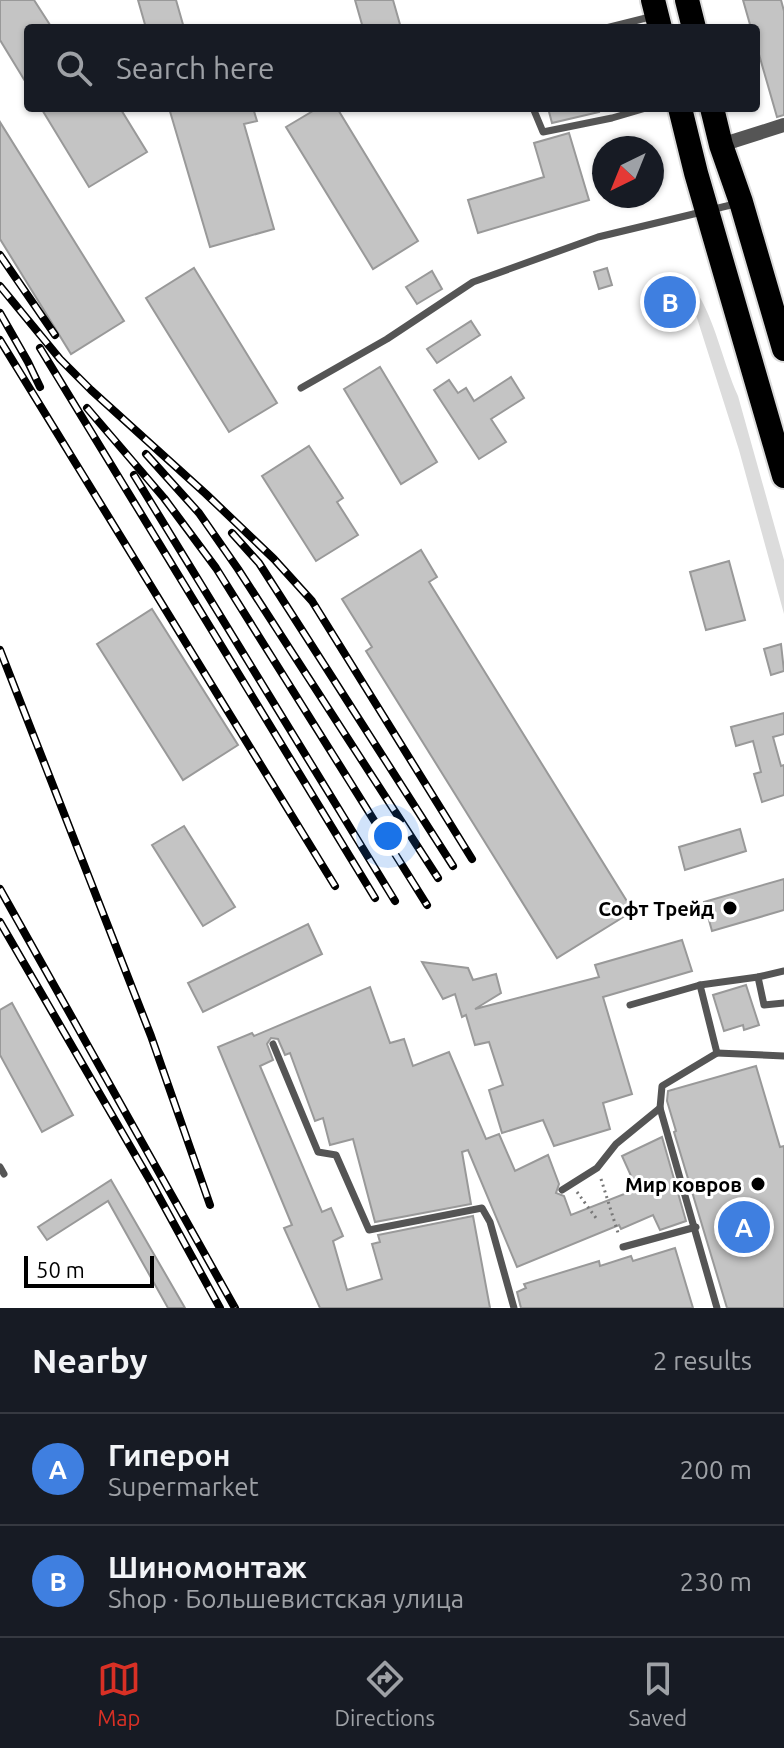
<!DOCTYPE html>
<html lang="en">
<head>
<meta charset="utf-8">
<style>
	body { margin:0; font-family:Ubuntu,sans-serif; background:#20242c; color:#f1f3f6 }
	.compass { position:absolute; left:592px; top:136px; width:72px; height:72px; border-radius:50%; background:#171b24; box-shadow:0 2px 6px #0004; rotate:223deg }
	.scale { position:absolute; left:24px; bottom:20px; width:130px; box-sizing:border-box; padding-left:8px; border:4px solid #000; border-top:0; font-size:22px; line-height:28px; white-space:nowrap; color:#000; -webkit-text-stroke:6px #fff; paint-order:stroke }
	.you { position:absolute; left:388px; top:836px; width:28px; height:28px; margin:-20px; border:6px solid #fff; border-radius:50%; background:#1a73e8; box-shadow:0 0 0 12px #1a73e833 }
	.badge { display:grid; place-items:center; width:52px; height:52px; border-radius:50%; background:#d93025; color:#fff; font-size:26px; font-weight:700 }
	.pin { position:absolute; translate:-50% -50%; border:4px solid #fff; box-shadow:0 2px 8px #0006 }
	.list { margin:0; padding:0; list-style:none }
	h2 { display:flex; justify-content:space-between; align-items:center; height:104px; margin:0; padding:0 32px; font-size:34px }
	h2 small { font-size:26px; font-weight:400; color:#9ea1a6 }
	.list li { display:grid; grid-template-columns:52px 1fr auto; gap:24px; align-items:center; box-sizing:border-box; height:112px; padding:0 32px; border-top:2px solid #363941 }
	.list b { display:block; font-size:30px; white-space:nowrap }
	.list p { margin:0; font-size:26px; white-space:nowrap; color:#9ea1a6 }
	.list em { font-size:26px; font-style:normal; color:#9ea1a6 }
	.icon { flex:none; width:44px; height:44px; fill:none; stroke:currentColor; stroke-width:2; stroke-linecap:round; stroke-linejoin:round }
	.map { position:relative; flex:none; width:784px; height:1308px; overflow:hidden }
	.search { position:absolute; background:#171b24; box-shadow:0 2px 6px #0004; left:24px; right:24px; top:24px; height:88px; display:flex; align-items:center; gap:20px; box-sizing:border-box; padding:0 28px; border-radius:8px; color:#9ea1a6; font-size:30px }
	.sheet { height:328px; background:#171b24 }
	nav { display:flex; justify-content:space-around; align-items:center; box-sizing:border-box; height:112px; border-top:2px solid #363941; background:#171b24; font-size:22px; color:#9ea1a6 }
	nav a { display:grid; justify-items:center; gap:4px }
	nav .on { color:#d93025 }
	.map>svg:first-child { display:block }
</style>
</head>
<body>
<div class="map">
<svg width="784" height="1308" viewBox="0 0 784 1308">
	<rect width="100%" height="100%" fill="#fff"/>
	<path fill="#dcdcdc" d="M695,289c21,33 27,71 43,107l46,164v54l-45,-164 -49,-154z"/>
	<g fill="#c4c4c4" stroke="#999" stroke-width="2">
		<polygon points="0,0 34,0 52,28 28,28 28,86 0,40"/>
		<polygon points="138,0 176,0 184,28 146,28"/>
		<polygon points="355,0 393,0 401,28 363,28"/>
		<polygon points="743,0 781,0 784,11 784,115 777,117 756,44 756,28 751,28"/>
		<polygon points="41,108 120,108 147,152 89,187"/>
		<polygon points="169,108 253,108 257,121 244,124 274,229 210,247"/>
		<polygon points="318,108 337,108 418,241 373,269 286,127"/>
		<polygon points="548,108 598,108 599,112 552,123"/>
		<polygon points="0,122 124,321 71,354 0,239"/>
		<polygon points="569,133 589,200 478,233 468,200 544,177 534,143"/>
		<polygon points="194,268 277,403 229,432 146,298"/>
		<polygon points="607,268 612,285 599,289 594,272"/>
		<polygon points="432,271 442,289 417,304 406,287"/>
		<polygon points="471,321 480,335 437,363 427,349"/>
		<polygon points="380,367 437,462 401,484 344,389"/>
		<polygon points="511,377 524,398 491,419 506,442 479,459 434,390 449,380 458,393 466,388 474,401"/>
		<polygon points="309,446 343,498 337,502 358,535 316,561 262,476"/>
		<polygon points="421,550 437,577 429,582 633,911 557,958 366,651 372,647 342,599"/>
		<polygon points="729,561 745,620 706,630 690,572"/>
		<polygon points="152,609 238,745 183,780 97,644"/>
		<polygon points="781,644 784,671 771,675 764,649"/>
		<polygon points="784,713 784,734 773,737 781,766 784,765 784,795 762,802 754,774 761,772 753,741 736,746 731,727"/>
		<polygon points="184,826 235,907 203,926 152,845"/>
		<polygon points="740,829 746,851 685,870 679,847"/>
		<polygon points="784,879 784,910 712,931 704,902"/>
		<polygon points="308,924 322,954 203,1012 188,983"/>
		<polygon points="682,940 692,971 603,997 632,1094 603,1103 610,1129 554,1146 543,1120 502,1133 489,1090 503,1085 489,1042 475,1045 466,1015 462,1017 455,994 443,999 422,962 468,968 473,980 496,974 501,993 475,1009 599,977 595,965"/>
		<polygon points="746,985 759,1025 744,1030 743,1025 724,1031 713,995"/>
		<polygon points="370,987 390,1043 404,1039 413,1066 449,1052 486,1139 499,1134 515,1171 548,1155 559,1184 556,1193 564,1196 571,1215 637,1189 622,1156 662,1137 686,1221 660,1230 653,1215 621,1229 619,1225 517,1267 468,1150 462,1152 471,1204 375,1222 353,1139 330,1145 323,1118 315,1121 290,1053 285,1055 278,1039 271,1038 267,1044 273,1060 260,1066 322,1212 331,1208 343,1236 333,1241 347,1290 382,1279 372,1244 380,1242 378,1235 473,1216 490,1308 320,1308 284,1228 292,1225 218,1047 252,1033 254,1036"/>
		<polygon points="12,1003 73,1115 42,1132 0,1055 0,1010"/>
		<polygon points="756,1066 780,1147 784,1146 784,1308 727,1308 674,1132 676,1131 667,1101 668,1091"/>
		<polygon points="111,1180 185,1308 168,1308 108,1201 47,1240 38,1227"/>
		<polygon points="675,1248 693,1308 521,1308 517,1292 526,1288 524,1284 599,1261 600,1266 631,1256 633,1261"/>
	</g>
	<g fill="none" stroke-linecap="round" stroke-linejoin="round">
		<defs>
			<g id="highway">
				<polyline points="653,0 660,28"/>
				<polyline points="687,0 694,28"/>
				<polyline points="680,108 696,173 784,476"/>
				<polyline points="712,108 721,145 741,202 784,349"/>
			</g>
		</defs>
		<use href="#highway" stroke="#dbdbdb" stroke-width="28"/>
		<g stroke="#777" stroke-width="3" stroke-dasharray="2 4" stroke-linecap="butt">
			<polyline points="601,1179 619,1236"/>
			<polyline points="577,1192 596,1218"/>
		</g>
		<g stroke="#555" stroke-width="7">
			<polyline points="606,28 654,16"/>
			<polyline points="533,108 543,132 612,118 646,108"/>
			<polyline points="301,388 387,339 473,282 598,237 735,204"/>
			<polyline points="758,977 764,1005 784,1003"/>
			<polyline points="700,985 758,977 784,971"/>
			<polyline points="630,1005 700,985 717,1053 662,1086 660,1108 717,1308"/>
			<polyline points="273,1044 318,1152 336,1155 369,1230 482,1208 490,1222 514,1308"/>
			<polyline points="717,1053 784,1056"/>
			<polyline points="0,1167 4,1174"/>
			<polyline points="562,1190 597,1168 616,1144 660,1108"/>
			<polyline points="623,1247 696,1227"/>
		</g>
		<polyline stroke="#555" stroke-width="14" points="721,145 784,125"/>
		<use href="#highway" stroke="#000" stroke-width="24"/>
		<defs>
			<g id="rail">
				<polyline points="0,255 55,335"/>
				<polyline points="0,286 60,359 91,390 206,494 274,559 312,601 472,859"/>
				<polyline points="0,313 28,362 40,387"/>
				<polyline points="0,340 335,886"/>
				<polyline points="40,348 375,898"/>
				<polyline points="87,408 164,498 216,568 427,905"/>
				<polyline points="146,454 199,513 238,569 438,878"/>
				<polyline points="134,475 395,901"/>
				<polyline points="232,533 259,563 453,866"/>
				<polyline points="0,650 151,1036 210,1205"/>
				<polyline points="0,889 235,1308"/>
				<polyline points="0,922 152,1184 220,1308"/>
			</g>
		</defs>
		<use href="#rail" stroke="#000" stroke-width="8"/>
		<use href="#rail" stroke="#fff" stroke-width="5" stroke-dasharray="15" stroke-linecap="butt"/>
	</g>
	<g fill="#000" stroke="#fff" stroke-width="3">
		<circle cx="730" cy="908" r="8"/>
		<circle cx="758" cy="1184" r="8"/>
	</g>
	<g text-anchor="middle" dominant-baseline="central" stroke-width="6" stroke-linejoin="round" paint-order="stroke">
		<g font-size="20" font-weight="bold" fill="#000" stroke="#fff" text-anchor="end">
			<text x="714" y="908">Софт Трейд</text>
			<text x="742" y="1184">Мир ковров</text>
		</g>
	</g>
</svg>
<svg class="compass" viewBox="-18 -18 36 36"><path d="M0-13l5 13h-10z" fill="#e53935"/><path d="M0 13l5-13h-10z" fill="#9ea1a6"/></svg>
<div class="scale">50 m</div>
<div class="you"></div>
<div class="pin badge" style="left:744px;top:1227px;background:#3f7fe0">A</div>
<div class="pin badge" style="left:670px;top:302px;background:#3f7fe0">B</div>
<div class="search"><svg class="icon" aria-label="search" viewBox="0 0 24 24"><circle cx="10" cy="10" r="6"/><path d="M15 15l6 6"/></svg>Search here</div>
</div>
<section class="sheet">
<h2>Nearby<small>2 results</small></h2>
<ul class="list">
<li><span class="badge" style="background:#3f7fe0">A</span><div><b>Гиперон</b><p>Supermarket</p></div><em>200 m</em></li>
<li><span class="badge" style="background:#3f7fe0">B</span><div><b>Шиномонтаж</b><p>Shop · Большевистская улица</p></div><em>230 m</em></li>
</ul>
</section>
<nav>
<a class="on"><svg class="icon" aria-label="map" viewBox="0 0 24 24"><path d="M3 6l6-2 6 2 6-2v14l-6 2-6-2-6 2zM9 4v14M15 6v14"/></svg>Map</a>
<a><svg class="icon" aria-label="directions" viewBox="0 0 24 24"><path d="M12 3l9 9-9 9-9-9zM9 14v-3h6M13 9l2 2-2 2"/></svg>Directions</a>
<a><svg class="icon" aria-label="saved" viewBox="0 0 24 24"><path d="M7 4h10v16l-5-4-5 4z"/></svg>Saved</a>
</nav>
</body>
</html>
